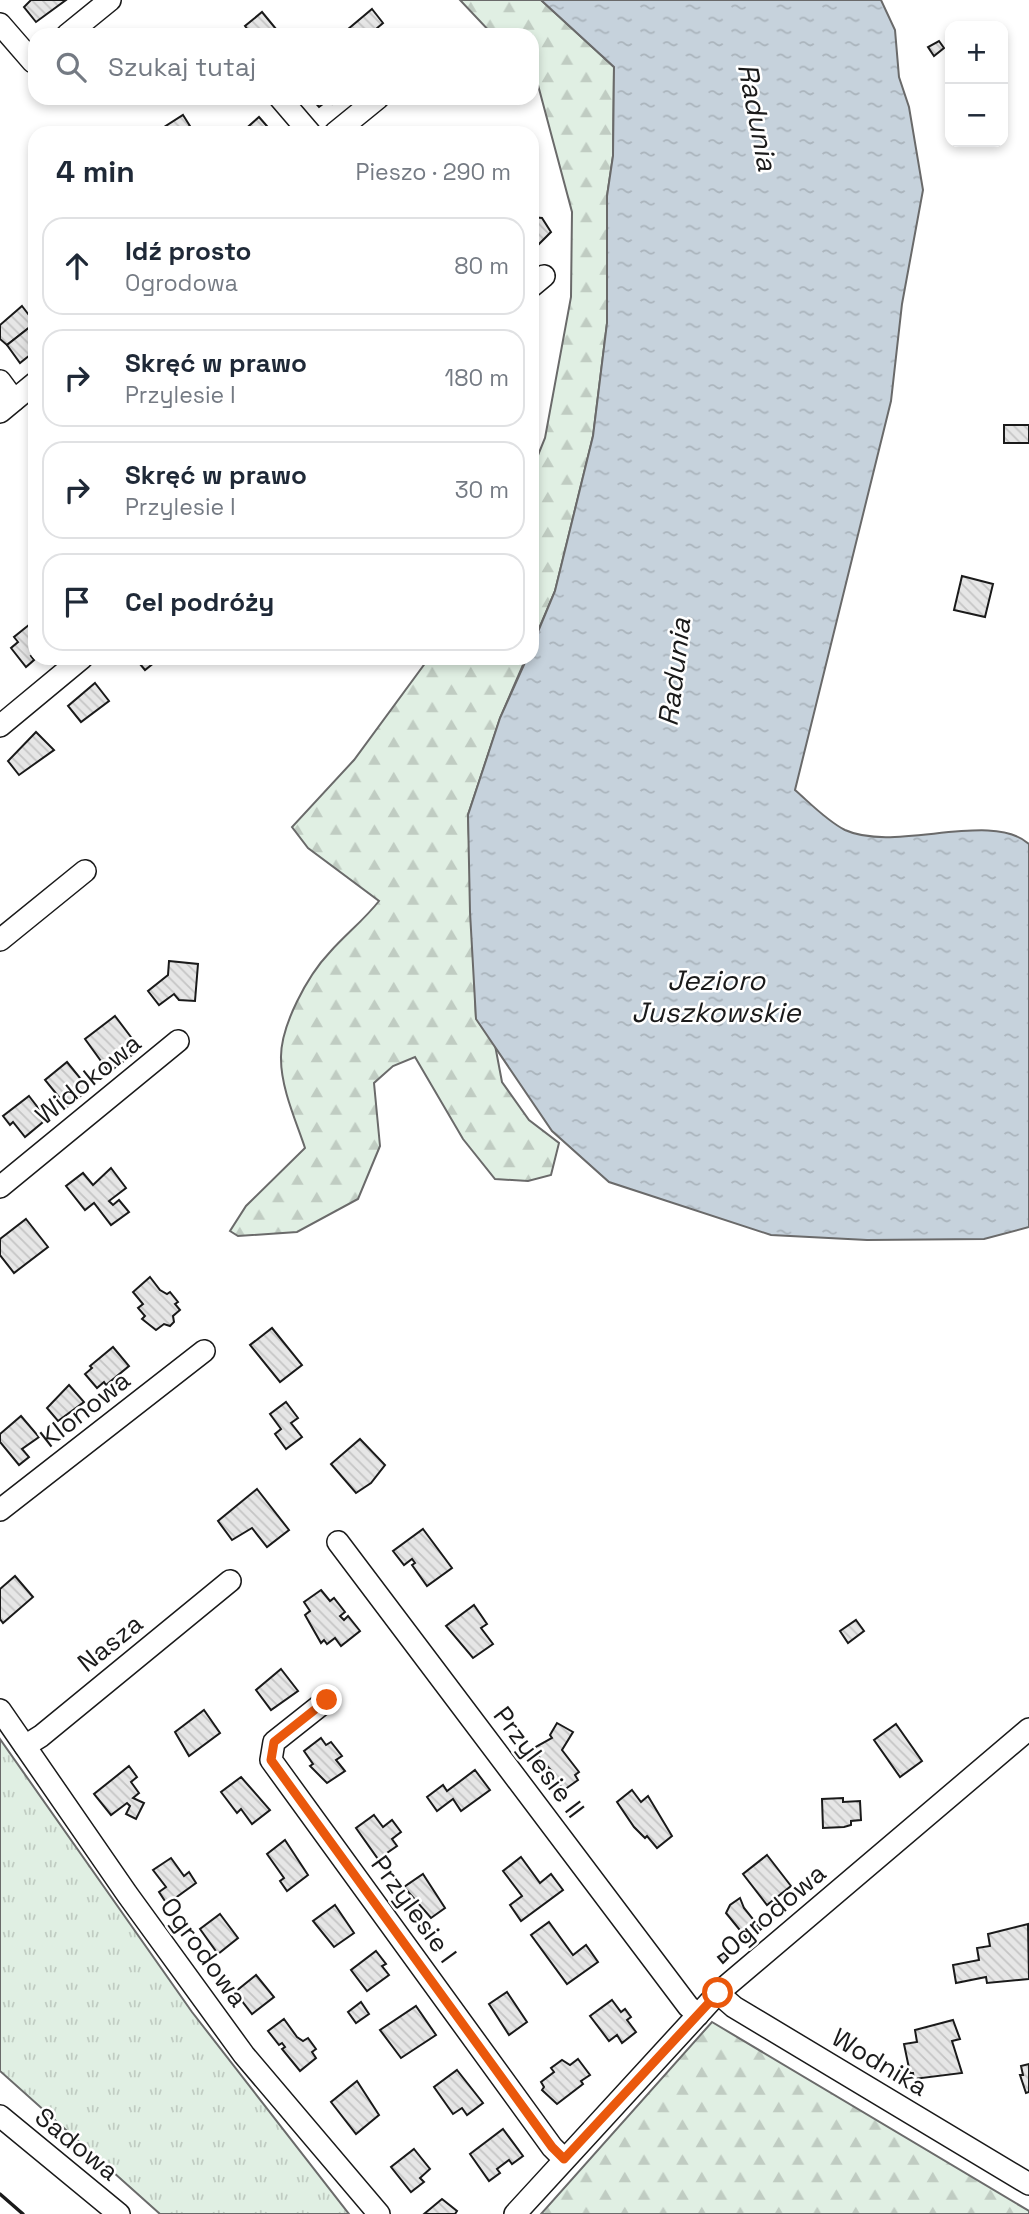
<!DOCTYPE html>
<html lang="pl">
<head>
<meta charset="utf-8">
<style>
	body { margin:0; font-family:"Space Grotesk",sans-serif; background:#f6f6f7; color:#1f2937 }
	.controls { position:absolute; right:21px; top:21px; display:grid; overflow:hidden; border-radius:14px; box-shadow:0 4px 10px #0003 }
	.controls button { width:63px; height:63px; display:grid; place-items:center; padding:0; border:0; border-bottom:2px solid #e0e1e3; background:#fff; color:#1f2937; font:35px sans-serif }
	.stop { position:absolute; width:21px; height:21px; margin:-16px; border:5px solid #ea580c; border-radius:50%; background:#fff }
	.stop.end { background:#ea580c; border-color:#fff; box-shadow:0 2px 7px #0008 }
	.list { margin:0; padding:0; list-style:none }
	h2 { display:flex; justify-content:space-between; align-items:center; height:91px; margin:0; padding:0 28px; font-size:30px }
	h2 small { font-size:23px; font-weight:400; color:#747a83 }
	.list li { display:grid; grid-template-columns:46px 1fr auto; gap:21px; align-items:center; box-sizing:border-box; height:98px; margin:0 14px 14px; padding:0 14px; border:2px solid #e0e1e3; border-radius:21px }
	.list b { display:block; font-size:26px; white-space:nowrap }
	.list p { margin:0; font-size:23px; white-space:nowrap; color:#747a83 }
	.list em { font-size:23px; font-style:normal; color:#747a83 }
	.icon { flex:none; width:38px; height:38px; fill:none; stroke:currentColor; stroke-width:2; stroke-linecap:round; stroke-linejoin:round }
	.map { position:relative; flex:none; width:1029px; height:2214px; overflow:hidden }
	.search { position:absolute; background:#fff; box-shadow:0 4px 10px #0003; left:28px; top:28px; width:511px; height:77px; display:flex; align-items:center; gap:18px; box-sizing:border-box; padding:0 24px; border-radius:21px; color:#747a83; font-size:26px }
	.panel { position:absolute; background:#fff; box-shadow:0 4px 10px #0003; left:28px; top:126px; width:511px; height:539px; border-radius:21px }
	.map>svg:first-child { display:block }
</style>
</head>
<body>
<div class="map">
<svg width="1029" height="2214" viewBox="0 0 1029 2214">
	<defs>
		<pattern id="grass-tufts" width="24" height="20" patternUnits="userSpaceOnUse" patternTransform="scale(1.75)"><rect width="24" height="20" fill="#e0efe3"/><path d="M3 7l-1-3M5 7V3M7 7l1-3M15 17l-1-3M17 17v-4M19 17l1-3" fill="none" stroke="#c0ccc2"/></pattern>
		<pattern id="forest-firs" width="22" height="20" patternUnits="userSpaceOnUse" patternTransform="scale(1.75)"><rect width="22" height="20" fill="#e0efe3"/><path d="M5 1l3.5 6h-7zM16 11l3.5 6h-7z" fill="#c0ccc2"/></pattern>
		<pattern id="water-ripples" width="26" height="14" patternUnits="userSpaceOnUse" patternTransform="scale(1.75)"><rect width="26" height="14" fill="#c6d2dc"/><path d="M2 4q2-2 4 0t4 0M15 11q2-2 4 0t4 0" fill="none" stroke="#aab4bc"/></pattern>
		<pattern id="building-back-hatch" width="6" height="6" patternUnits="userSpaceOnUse" patternTransform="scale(1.75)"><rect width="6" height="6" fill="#e6e6e6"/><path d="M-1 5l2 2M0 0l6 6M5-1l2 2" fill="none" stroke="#c5c5c5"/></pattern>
	</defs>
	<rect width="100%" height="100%" fill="#fff"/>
	<polygon fill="url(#grass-tufts)" stroke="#6a6a6a" stroke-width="2" points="0,1739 192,2012 349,2214 160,2214 0,2071"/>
	<g fill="url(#forest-firs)" stroke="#6a6a6a" stroke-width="2">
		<polygon points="460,0 541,0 614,67 613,156 607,196 607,323 593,436 555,591 532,645 532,470 545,438 571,297 572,212 538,85 532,78 532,35 493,35"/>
		<path d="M429,658h97l-26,60 -32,97 8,203 19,27 7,37 27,38 30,23 -8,32 -23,6 -33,-2 -32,-40 -48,-82 -22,9 -19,17 6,63 -22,53 -61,33 -59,4 -8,-5 16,-25 59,-58c-9,-27 -24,-60 -24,-89 -1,-33 27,-84 49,-107 16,-18 34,-32 49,-51l-71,-53 -16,-21 62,-67z"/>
		<polygon points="712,2022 1029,2211 1029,2214 541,2214"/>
	</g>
	<path fill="url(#water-ripples)" stroke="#6a6a6a" stroke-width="2" d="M541,0h340l14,30 4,47 10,30 14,83 -21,114 -11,97 -96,389c15,13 32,31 50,40 50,23 146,-20 184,14v383l-45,12 -117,1 -96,-5 -162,-53 -57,-51 -76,-112 -6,-107 -2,-97 32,-97 27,-60h5v-12l23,-55 38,-155 14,-113v-127l6,-40 1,-89z"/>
	<g fill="url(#building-back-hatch)" stroke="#1a1a1a" stroke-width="2">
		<polygon points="31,0 66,0 36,22 24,7"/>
		<polygon points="372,9 383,23 376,29 382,35 341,35"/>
		<polygon points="262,12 281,35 252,35 245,26"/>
		<polygon points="939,41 944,48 934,56 928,47"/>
		<polygon points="311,98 336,98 337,99 332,104 327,101 319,107"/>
		<polygon points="183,115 190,126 184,129 187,133 164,133 161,129"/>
		<polygon points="259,117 273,133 241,133"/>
		<polygon points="532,217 542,218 551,232 532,251"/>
		<polygon points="22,306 35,323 7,345 0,339 0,325"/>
		<polygon points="35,323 35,351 20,363 7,345"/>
		<rect x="1004" y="425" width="25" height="18"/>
		<polygon points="962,576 993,584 985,617 954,610"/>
		<polygon points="35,620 35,653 31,656 34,660 26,667 11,648 18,642 14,637"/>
		<polygon points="135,658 160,658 145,670"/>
		<polygon points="95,683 109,701 81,722 68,706"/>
		<polygon points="36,732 54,750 19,775 8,761"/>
		<polygon points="169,961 198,964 195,1001 179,1000 174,994 159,1005 148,991 168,975"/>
		<polygon points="115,1016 140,1049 109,1072 85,1039"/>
		<polygon points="67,1062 89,1089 67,1107 45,1080"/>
		<polygon points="29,1096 39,1109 35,1112 43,1122 25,1137 13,1122 10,1125 3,1116"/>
		<polygon points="111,1168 126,1188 109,1201 113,1205 119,1200 129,1212 111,1225 94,1203 85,1210 66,1186 83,1173 93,1185"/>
		<polygon points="26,1219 48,1247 14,1273 0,1255 0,1239"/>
		<polygon points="150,1277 160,1290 167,1294 170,1292 178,1302 175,1304 180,1310 173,1316 174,1322 170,1326 164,1324 156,1330 142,1319 145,1316 138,1308 143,1304 133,1292"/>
		<polygon points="272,1328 302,1365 280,1382 250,1345"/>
		<polygon points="113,1347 129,1366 106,1385 104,1382 97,1388 85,1374 92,1368 90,1366"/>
		<polygon points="69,1385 84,1402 58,1421 47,1408"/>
		<polygon points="286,1402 298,1418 291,1423 302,1437 286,1449 275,1434 281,1429 270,1414"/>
		<polygon points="21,1416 39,1437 22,1449 29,1457 19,1465 0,1442 0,1434"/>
		<polygon points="360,1439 385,1465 371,1483 356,1493 331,1464"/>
		<polygon points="257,1489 289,1530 267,1547 252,1528 232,1540 218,1521"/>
		<polygon points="423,1529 452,1568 427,1586 412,1565 415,1563 412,1559 404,1565 393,1551"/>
		<polygon points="15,1576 33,1597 3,1623 0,1619 0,1589"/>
		<polygon points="321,1590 330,1601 334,1598 345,1612 340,1616 344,1620 348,1616 360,1631 341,1646 335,1638 327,1644 324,1640 321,1643 305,1615 310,1611 304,1602"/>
		<polygon points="474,1605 487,1624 481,1628 493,1644 473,1658 446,1626"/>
		<polygon points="856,1620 864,1631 848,1643 840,1631"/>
		<polygon points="281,1669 298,1691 271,1710 256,1690"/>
		<polygon points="204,1710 220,1733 189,1756 175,1732"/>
		<polygon points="557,1723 573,1732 562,1750 579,1772 575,1775 578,1780 564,1790 553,1777 555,1775 532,1749 552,1738 550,1735"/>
		<polygon points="896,1724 922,1761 900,1777 874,1740"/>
		<polygon points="321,1738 326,1745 331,1742 342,1756 336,1760 345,1771 327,1783 310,1766 313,1764 304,1751"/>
		<polygon points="129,1766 137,1777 131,1782 139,1793 133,1798 144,1803 136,1819 126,1814 130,1806 127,1803 111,1815 94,1794"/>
		<polygon points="475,1770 490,1790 461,1811 453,1799 437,1811 427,1797 443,1785 447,1791"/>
		<polygon points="241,1777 270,1810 252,1824 241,1809 237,1813 221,1792"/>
		<polygon points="632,1790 641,1802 648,1796 672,1836 657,1848 647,1836 645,1838 634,1827 617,1802"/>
		<polygon points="843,1798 843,1802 860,1801 861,1820 851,1821 851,1825 844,1827 823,1828 822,1799"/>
		<polygon points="374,1815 383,1827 392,1820 401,1832 392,1839 397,1846 378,1859 356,1828"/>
		<polygon points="285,1840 308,1875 287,1891 280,1881 284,1878 267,1854"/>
		<polygon points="767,1855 791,1886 767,1905 743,1874"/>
		<polygon points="521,1857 540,1883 551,1874 563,1890 521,1921 510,1905 522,1896 503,1871"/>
		<polygon points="171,1858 184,1876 189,1872 196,1883 167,1904 159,1892 166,1887 153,1870"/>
		<polygon points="423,1874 445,1908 431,1918 404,1887"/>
		<polygon points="740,1898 744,1908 761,1929 748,1940 726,1913 730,1905"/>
		<polygon points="335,1905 354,1933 334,1947 313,1921"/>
		<polygon points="220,1914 238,1938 218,1954 200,1929"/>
		<polygon points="549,1922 573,1955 586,1945 598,1962 567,1984 531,1935"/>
		<polygon points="1028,1924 1029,1979 987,1983 986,1977 956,1983 953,1965 979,1960 977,1948 990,1946 988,1934"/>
		<polygon points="376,1951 386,1964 382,1966 389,1975 367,1991 351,1970"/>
		<polygon points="724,1953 728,1958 723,1963 718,1957"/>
		<polygon points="256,1975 274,1997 252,2014 235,1992"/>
		<polygon points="507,1992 527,2022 509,2035 489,2004"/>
		<polygon points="612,2000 621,2012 625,2009 631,2017 627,2020 636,2032 622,2043 617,2035 609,2041 590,2016"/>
		<polygon points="361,2002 369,2014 356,2023 348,2012"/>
		<polygon points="416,2006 436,2035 401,2058 380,2030"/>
		<polygon points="284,2019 297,2037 303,2041 308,2038 316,2049 312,2052 316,2058 300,2071 282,2049 285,2047 282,2043 279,2045 268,2031"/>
		<polygon points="953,2020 960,2039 952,2041 962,2073 914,2079 913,2073 910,2073 904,2044 917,2042 915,2030"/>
		<polygon points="578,2059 590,2075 581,2081 583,2084 557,2104 542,2090 544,2087 541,2082 554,2072 551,2068 562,2060 570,2065"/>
		<polygon points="1029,2064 1029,2092 1026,2093 1020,2075 1023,2075 1021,2066"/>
		<polygon points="457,2070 483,2103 467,2115 462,2108 453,2114 434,2087"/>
		<polygon points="357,2081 379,2115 356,2134 331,2102"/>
		<polygon points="503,2129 523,2156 512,2164 509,2160 497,2169 500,2173 489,2181 470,2154"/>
		<polygon points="414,2149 430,2169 420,2178 424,2182 411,2192 391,2167"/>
		<polygon points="442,2199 457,2211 455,2214 424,2214"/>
	</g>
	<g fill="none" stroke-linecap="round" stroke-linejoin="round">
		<defs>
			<g id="minor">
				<polyline points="0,24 33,62 35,61"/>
				<polyline points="67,35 110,0"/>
				<polyline points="280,98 310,133"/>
				<polyline points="335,133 378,98"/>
				<polyline points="532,286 544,276"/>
				<polyline points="0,381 14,400"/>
				<polyline points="0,412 35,383"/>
				<polyline points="0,726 82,658"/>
				<polyline points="0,940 85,871"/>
				<polyline points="0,1187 178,1041"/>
				<polyline points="0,1510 204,1351"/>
				<polyline points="338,1542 688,2006 698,2015"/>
				<polyline points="327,1700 274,1742 271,1760 552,2147 564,2159"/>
				<polyline points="0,1710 127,1894 244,2055 379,2214"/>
				<polyline points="25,1746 41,1736 230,1581"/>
				<polyline points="718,1993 734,2007 1029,2184"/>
				<polyline points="0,2116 119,2214"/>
				<polyline points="515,2214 718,1993 1029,1729"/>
			</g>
		</defs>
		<use href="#minor" stroke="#1a1a1a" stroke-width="24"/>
		<use href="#minor" stroke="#fff" stroke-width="21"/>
		<polyline stroke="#1a1a1a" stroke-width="3.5" points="0,2194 23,2214"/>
	</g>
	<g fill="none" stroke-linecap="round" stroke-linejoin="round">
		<polyline stroke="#ea580c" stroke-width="9" points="327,1700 274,1742 271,1760 552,2147 564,2159 718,1993"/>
	</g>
	<g text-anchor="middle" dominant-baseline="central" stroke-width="5" stroke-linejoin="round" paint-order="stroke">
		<g font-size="26" fill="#1a1a1a" stroke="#fff">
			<text transform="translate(88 1079) rotate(-39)">Widokowa</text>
			<text transform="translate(85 1409) rotate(-38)">Klonowa</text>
			<text transform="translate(110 1643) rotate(-39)">Nasza</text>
			<text transform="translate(539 1762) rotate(53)">Przylesie II</text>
			<text transform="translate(414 1909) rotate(54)">Przylesie I</text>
			<text transform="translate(773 1910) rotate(-40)">Ogrodowa</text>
			<text transform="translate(204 1952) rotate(54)">Ogrodowa</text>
			<text transform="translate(880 2062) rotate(31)">Wodnika</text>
			<text transform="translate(77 2144) rotate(39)">Sadowa</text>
		</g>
		<g font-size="28" font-style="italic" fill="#1a1a1a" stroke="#fff">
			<text transform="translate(758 117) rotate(79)">Radunia</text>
			<text transform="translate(674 672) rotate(-83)">Radunia</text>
			<text x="716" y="980">Jezioro<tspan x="716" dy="32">Juszkowskie</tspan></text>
		</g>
	</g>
</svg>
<div class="controls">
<button>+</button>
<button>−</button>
</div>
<div class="stop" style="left:718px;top:1993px"></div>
<div class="stop end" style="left:327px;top:1700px"></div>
<div class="search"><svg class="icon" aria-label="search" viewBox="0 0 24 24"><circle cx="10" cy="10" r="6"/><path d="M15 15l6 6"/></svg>Szukaj tutaj</div>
<section class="panel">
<h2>4 min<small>Pieszo · 290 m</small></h2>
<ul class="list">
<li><svg class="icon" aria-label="ahead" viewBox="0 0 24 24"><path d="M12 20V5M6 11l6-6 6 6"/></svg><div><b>Idź prosto</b><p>Ogrodowa</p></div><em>80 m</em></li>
<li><svg class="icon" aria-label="right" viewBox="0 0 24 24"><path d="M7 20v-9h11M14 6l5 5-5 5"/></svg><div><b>Skręć w prawo</b><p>Przylesie I</p></div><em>180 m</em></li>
<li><svg class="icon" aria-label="right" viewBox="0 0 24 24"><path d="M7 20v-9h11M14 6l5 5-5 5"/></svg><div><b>Skręć w prawo</b><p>Przylesie I</p></div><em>30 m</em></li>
<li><svg class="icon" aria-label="arrive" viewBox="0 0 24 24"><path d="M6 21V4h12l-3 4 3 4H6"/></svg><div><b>Cel podróży</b></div></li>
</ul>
</section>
</div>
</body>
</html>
